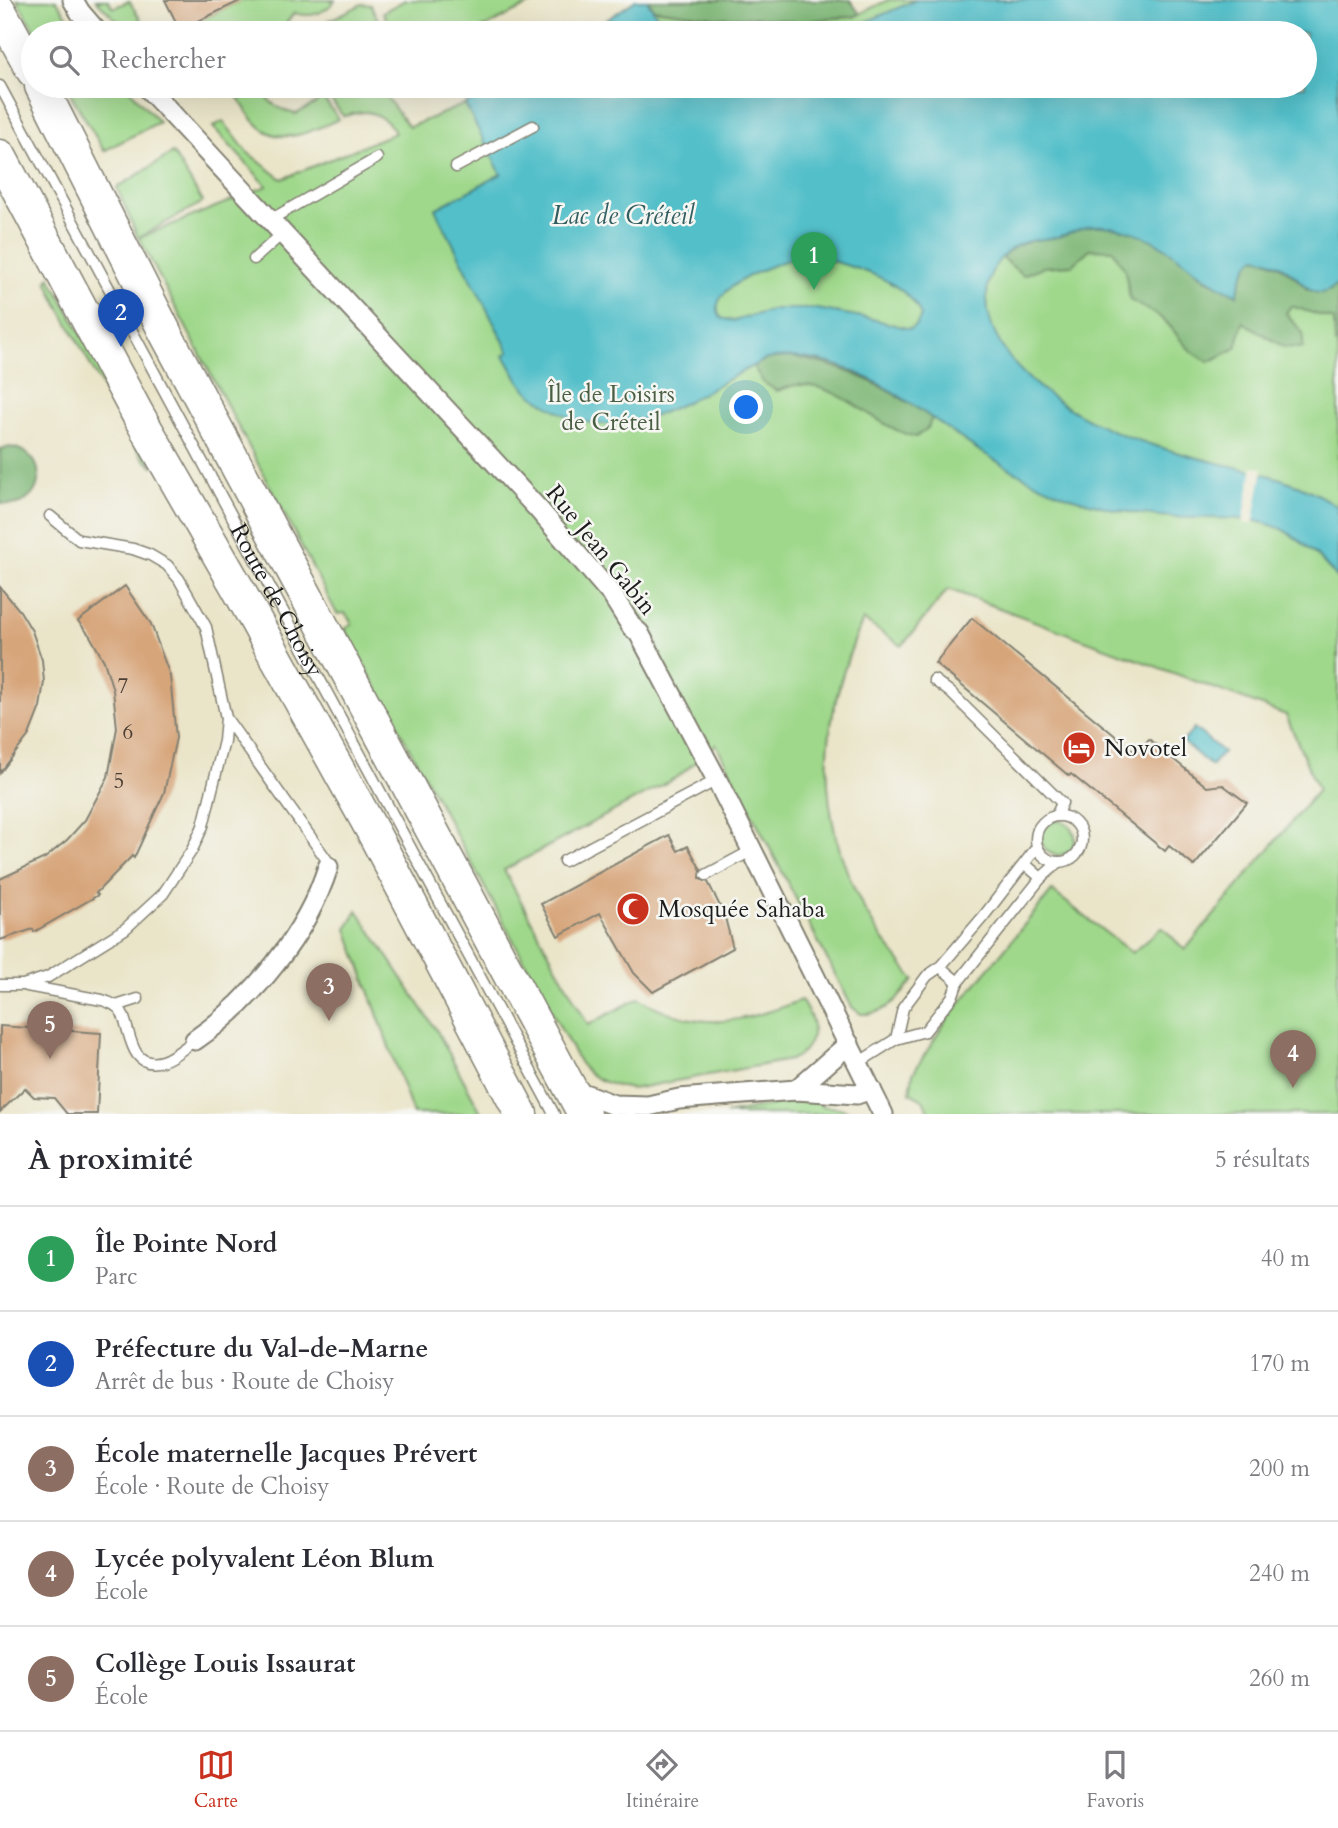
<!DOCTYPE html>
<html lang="fr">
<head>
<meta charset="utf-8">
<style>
	body { margin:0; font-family:Cardo,serif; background:#f7f7f7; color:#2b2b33 }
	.you { position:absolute; left:747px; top:408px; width:24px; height:24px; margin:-18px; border:5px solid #fff; border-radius:50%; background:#1a73e8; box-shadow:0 0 0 10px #1a73e833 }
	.badge { display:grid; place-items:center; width:46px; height:46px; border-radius:50%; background:#c8321e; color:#fff; font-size:23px; font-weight:700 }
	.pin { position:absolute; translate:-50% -58px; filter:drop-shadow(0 2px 4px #0008) }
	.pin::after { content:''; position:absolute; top:37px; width:24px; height:21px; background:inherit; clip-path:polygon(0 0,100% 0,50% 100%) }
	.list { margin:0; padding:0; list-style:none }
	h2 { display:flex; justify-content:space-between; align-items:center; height:91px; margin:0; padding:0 28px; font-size:30px }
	h2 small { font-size:23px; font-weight:400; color:#7c7c81 }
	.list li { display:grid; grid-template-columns:46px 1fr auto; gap:21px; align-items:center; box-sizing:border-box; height:105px; padding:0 28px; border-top:2px solid #e1e1e2 }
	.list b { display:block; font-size:26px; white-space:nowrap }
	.list p { margin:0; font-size:23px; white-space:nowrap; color:#7c7c81 }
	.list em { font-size:23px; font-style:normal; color:#7c7c81 }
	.icon { flex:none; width:38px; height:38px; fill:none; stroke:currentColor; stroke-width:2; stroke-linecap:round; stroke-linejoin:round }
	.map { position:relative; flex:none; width:1338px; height:1114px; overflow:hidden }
	.search { position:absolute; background:#fff; box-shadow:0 7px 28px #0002; left:21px; right:21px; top:21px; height:77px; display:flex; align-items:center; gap:18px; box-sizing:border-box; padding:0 24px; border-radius:38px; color:#7c7c81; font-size:26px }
	.sheet { height:616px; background:#fff }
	nav { display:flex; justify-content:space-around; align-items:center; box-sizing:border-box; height:98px; border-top:2px solid #e1e1e2; background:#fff; font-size:19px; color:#7c7c81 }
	nav a { display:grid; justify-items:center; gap:4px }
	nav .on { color:#c8321e }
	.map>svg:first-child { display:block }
</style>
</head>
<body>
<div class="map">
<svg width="1338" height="1114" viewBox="0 0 1338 1114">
	<rect width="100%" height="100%" fill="#f6f6f2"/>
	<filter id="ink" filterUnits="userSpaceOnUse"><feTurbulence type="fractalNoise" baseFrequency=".0143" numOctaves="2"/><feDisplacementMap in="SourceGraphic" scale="14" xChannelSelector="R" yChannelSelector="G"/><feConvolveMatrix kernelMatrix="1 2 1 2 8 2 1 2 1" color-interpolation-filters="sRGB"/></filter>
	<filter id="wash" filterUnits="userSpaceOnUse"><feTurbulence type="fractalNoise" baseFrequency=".00686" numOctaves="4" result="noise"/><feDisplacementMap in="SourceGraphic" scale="28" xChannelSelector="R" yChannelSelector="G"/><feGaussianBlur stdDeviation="1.57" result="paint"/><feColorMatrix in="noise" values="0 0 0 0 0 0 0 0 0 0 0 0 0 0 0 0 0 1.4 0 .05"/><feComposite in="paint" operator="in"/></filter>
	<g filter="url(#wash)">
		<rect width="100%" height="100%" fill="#eae5c9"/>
		<g fill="#9fd88b" stroke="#5e7a54" stroke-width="2">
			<polygon points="17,0 56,0 79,33 36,33"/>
			<polygon points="96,0 108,0 113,8 129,1 149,33 129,33"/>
			<path d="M241,0h94c-10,14 -25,18 -41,13l-10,13 -29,7h-80z"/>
			<polygon points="405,0 539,0 473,33 393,33 383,12"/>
			<path d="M636,0h12l6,9 65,9 35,-1 48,6 27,-5 24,-1 35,-17h450v1114h-407l-8,-14 -13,-7 3,-20 35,-55 104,-127 80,62 30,-26 23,23 133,-160 -32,-75 -338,-126 -46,57 -39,-26c-43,98 -51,186 -1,285 14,27 34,51 52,75 -16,18 -27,35 -53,34l-9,-7 -136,-263 -37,32 -175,94 84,155 51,-27c58,35 102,26 162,2 3,6 9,14 11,21 4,17 -8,34 -22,39l-158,29c-20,-3 -41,-9 -53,-27l-234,-433 7,-6 -7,-10 -8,1 -198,-376 128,-52 -54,-59 10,-6 24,31 35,27 113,-46c-3,-10 -17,-19 -28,-21 -7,-1 -17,3 -24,4l-22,-30h57l31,41 56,-23 35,-18h805v-53h-718z"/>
			<polygon points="362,4 371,5 384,33 302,33 303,31 316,27"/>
			<polygon points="66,86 126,86 159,122 104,151"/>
			<path d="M230,86h28c10,16 20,24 38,28l19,-10 7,-7 17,22c-27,12 -59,30 -83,4 -10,-10 -17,-26 -26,-37z"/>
			<polygon points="173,153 203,202 138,238 117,188"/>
			<polygon points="50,277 154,467 144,459 127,433 53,295 47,280"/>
			<circle cx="1058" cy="838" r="17"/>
			<polygon points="357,910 437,1031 482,1114 413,1114 347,929"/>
			<polygon points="821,1100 821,1106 840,1108 854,1114 725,1114 791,1102"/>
		</g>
		<g fill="#7fb877" stroke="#4e6a4a" stroke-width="2">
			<polygon points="648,0 850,0 860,14 853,17 829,18 802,23 754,17 719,18 654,9"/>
			<path d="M1099,225l28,4 25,9 23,15 30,26 32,16c4,-14 7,-29 19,-38 23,5 37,17 52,33h23l7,-6v61l-3,-2 -1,-23 -43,-14 -5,7 17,20v15l-19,-1 -41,-25 -7,26 -27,14c-24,-13 -25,-19 -41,-38 -9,-10 -27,-17 -38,-24l-5,-30 -12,-20 -23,-1 -18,16 -29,2 -20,8 -22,-18 15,-11 21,-7 20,-2 22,-10z"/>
			<path d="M782,356c63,7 97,28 150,61l-4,11 -12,9c-40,-9 -75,-54 -118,-52 -6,0 -14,4 -21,6l-14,-9 -10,-16 14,-7z"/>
			<path d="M10,447c46,7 32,68 -10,56v-54z"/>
		</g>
		<g fill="#52bfc9" stroke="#376e72" stroke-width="2" fill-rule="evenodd">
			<path d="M636,0h11c8,13 15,26 30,30l73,-1 27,4h-190z"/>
			<path d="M916,0h422v284c-25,22 -32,-2 -51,-14 -9,-7 -19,-11 -31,-13 -12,9 -15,23 -19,38 -53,-23 -70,-63 -134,-69 -18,-2 -30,7 -46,11 -14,3 -28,2 -41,9 -14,8 -25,22 -28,38 -7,46 24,84 60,110 47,36 109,54 166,68 46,11 84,17 124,45v72c-15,-18 -33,-37 -55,-49 -33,-17 -74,-10 -110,-13 -35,-2 -75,-10 -108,-22 -30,-11 -58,-27 -85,-44 -63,-40 -132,-106 -213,-92 -65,30 -140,95 -213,50 -10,-6 -23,-13 -30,-22 -8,-9 -14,-21 -20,-32l5,-3 -74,-143 66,-35 -36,-70 35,-18h805v-53h-513l27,-6 33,1zM805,254c36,10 102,22 116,62l-4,8 -7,5 -42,-11 -51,-9h-42l-41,12 -13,-3c-21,-31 63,-57 84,-64z"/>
			<polygon points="1194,728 1223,752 1211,766 1183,742"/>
		</g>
		<polygon fill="#eae5c9" points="1253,466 1263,468 1253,524 1243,523"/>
		<g id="blocks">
			<g fill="#d7a57a">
				<polygon points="165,0 242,0 180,30"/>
				<polygon points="125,586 151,624 170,676 176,738 164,793 134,858 132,856 96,893 98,895 34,932 33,929 0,940 0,879 45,858 67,840 85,820 108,777 117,728 113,690 104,661 90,636 78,621"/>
				<polygon points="0,587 20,611 32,631 42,660 44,682 40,707 29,735 0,773"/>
				<polygon points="972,618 1136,753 1149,739 1207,787 1223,785 1247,803 1194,866 1169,846 1165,851 1071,774 1069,776 935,663"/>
				<polygon points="669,835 678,851 688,846 701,870 700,879 708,882 724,914 733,948 653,992 634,973 600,913 558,936 541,904"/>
				<polygon points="0,1026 101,1033 97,1114 67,1114 54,1098 34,1097 25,1088 0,1112"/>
			</g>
		</g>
	</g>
	<g filter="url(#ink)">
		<use href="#blocks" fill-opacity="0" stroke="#838072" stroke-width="2"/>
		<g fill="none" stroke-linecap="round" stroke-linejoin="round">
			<defs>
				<g id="lane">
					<path id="s1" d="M0,86l554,1028"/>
					<polyline points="456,167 533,126"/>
					<polyline points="270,220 377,158"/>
					<polyline points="254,259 282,234"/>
					<polyline points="934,680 950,692 1062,803 1056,816"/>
					<polyline points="226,718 329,863 328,867"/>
					<circle cx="1059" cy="839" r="23"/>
					<polyline points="564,861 717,780"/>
					<polyline points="1025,864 1041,878"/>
					<polyline points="706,875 751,851"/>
					<polyline points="940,967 958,982"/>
					<polyline points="0,985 23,985 48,977 125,929 163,894 192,850 203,826 224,741 226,718 206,627 179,579 167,565 150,555 133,549 79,540 50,516"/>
					<path d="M27,986l75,14c7,2 15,5 19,11 10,16 7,60 41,50 11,-3 23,-14 33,-21"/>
					<polyline points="116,1006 138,999"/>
					<polyline points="896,1039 903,1008 927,976 940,967 983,917 1037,847"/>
					<polyline points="858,1063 896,1039 925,1031 952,997 958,982 1041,878 1059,862"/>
				</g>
				<g id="street">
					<polyline points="73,0 80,12 98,33"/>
					<polyline points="146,86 539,510 612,595 632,627 639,633 717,780 883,1114"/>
					<path d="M195,1040c57,-39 112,-106 133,-173"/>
					<polyline points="571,1089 614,1105 648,1106 679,1099 796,1090 857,1094 871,1089"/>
					<polyline points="796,1090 849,1044"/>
				</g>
				<g id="primary">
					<polyline points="0,11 33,71"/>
					<polyline points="41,86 167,336 584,1114"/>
					<polyline points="0,156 137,413 237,587 373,832 521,1114"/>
				</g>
			</defs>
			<use href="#lane" stroke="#838072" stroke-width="13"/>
			<use href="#street" stroke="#838072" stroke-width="23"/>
			<use href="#primary" stroke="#838072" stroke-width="35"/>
			<use href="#lane" stroke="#fff" stroke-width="10"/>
			<use href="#street" stroke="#fff" stroke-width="19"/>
			<use href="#primary" stroke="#fff" stroke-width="32"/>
		</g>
	</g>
	<defs>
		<symbol id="hotel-disc" viewBox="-11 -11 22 22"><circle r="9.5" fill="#c8321e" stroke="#f6f6f2"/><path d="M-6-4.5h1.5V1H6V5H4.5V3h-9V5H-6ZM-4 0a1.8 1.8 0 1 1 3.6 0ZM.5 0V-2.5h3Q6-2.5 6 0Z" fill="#fff"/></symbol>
		<symbol id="mosque-disc" viewBox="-11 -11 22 22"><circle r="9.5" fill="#c8321e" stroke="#f6f6f2"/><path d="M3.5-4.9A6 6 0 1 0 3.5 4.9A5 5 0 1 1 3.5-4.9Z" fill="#fff"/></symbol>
	</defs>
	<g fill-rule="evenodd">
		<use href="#hotel-disc" x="1060" y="729" width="38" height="38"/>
		<use href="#mosque-disc" x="614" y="890" width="38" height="38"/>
	</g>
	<g text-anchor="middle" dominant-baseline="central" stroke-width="5" stroke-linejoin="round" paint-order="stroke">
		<g font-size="21" fill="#4b3e34">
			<text x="123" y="686">7</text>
			<text x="128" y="732">6</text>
			<text x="119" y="781">5</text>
		</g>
		<g font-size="24" fill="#4a5e43" stroke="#f6f6f2">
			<text x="611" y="394">Île de Loisirs<tspan x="611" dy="28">de Créteil</tspan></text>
		</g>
		<g font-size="24" fill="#1c1c1c" stroke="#f6f6f2">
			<text transform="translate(601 550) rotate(51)">Rue Jean Gabin</text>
			<text stroke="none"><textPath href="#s1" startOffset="584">Route de Choisy</textPath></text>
		</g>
		<g font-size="24" fill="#1c1c1c" stroke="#f6f6f2" text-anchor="start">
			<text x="1104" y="748">Novotel</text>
			<text x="658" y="909">Mosquée Sahaba</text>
		</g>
		<g font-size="26" font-style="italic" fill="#325d61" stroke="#f6f6f2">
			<text x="623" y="215">Lac de Créteil</text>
		</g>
	</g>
</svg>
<div class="you"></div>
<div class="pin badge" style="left:814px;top:290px;background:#2e9e5b">1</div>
<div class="pin badge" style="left:121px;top:347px;background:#1a4fb4">2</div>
<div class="pin badge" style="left:329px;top:1021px;background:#8d6e63">3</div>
<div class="pin badge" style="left:1293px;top:1088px;background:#8d6e63">4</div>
<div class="pin badge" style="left:50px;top:1059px;background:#8d6e63">5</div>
<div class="search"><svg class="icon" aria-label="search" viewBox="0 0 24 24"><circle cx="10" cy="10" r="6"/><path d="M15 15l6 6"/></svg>Rechercher</div>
</div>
<section class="sheet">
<h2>À proximité<small>5 résultats</small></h2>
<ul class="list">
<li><span class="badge" style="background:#2e9e5b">1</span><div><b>Île Pointe Nord</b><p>Parc</p></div><em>40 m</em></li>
<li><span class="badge" style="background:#1a4fb4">2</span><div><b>Préfecture du Val-de-Marne</b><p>Arrêt de bus · Route de Choisy</p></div><em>170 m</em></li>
<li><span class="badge" style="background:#8d6e63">3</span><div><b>École maternelle Jacques Prévert</b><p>École · Route de Choisy</p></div><em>200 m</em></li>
<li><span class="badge" style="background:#8d6e63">4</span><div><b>Lycée polyvalent Léon Blum</b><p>École</p></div><em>240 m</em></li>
<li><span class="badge" style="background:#8d6e63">5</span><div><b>Collège Louis Issaurat</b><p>École</p></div><em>260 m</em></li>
</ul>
</section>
<nav>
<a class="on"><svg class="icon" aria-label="map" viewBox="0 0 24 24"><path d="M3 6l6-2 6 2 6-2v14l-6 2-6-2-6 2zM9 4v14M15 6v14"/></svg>Carte</a>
<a><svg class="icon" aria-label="directions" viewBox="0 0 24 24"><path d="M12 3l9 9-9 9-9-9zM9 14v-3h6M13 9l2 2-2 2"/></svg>Itinéraire</a>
<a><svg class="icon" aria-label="saved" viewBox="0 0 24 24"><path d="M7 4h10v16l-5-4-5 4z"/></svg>Favoris</a>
</nav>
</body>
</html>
